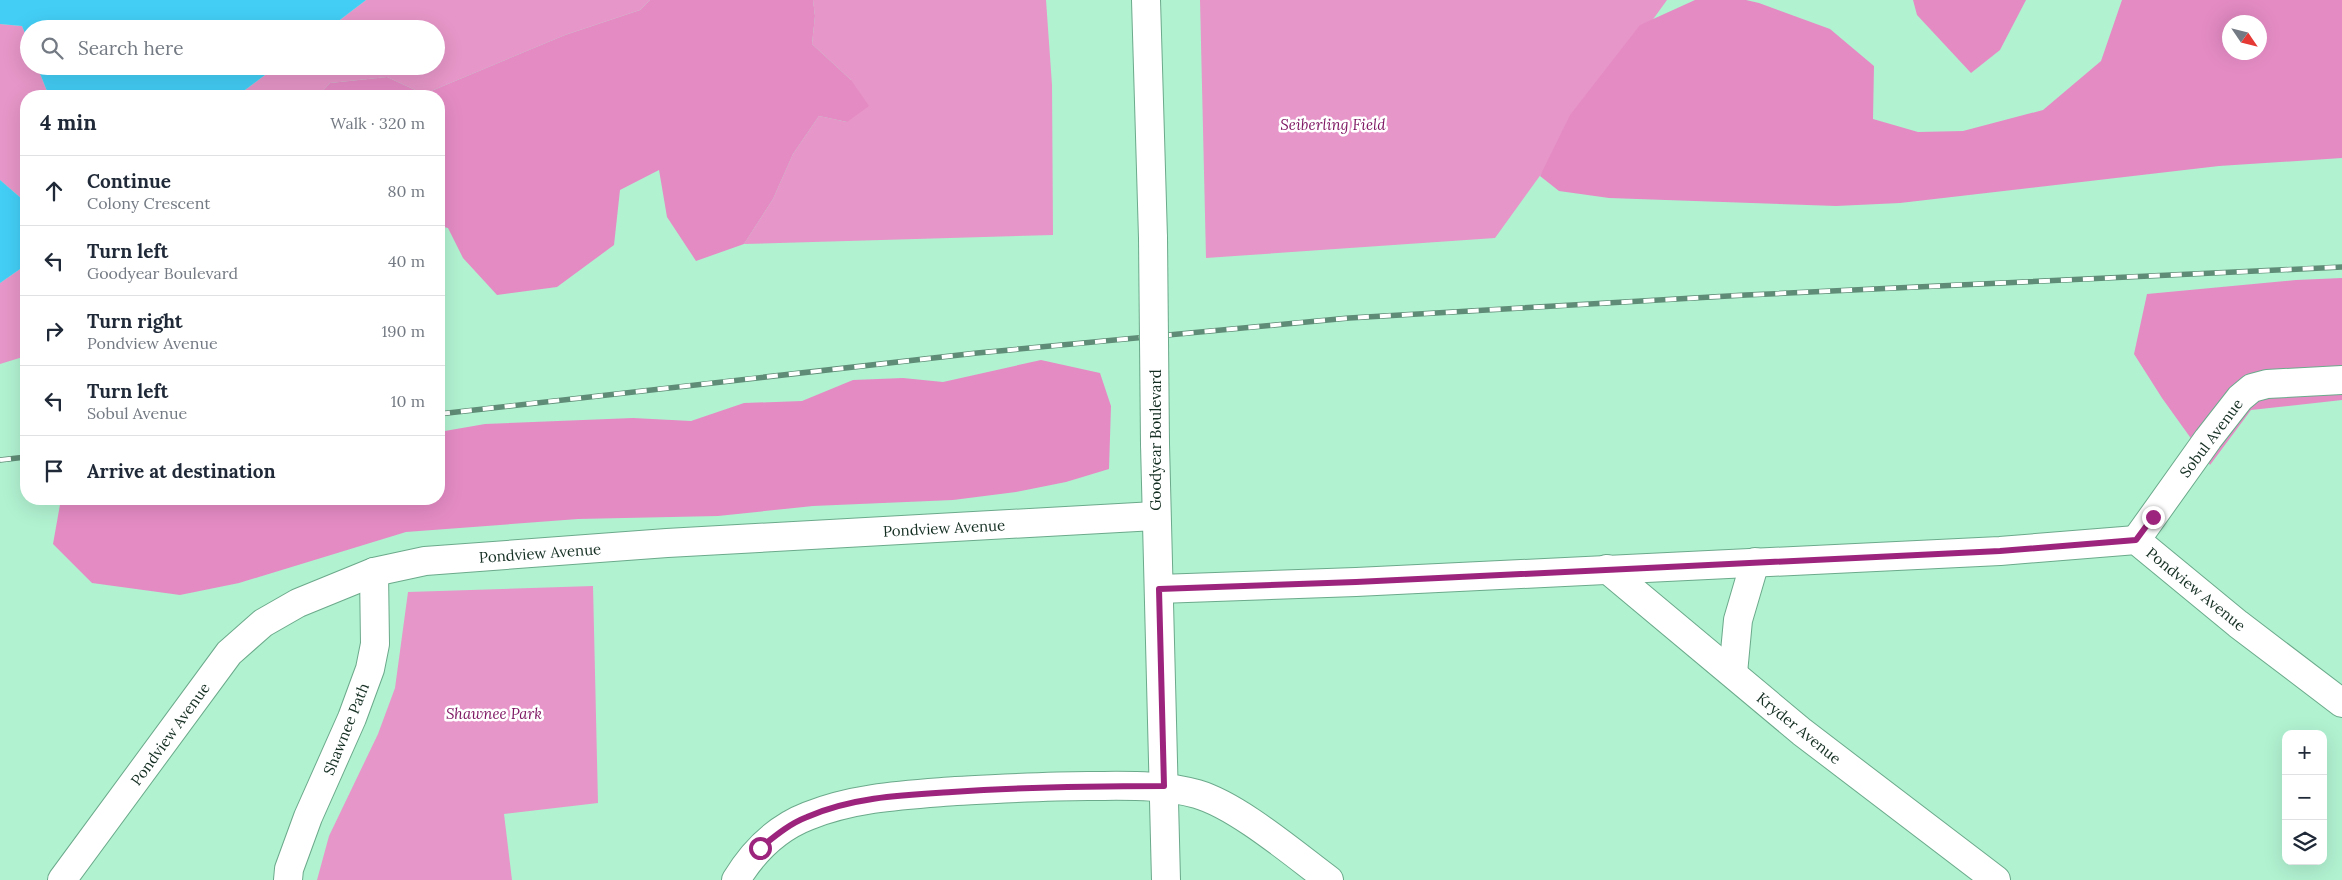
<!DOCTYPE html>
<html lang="en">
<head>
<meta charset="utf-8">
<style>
	body { margin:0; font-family:Lora,serif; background:#f2f2f3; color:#1f2937 }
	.controls { position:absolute; right:15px; bottom:15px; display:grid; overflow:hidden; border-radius:10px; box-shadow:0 5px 20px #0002 }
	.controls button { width:45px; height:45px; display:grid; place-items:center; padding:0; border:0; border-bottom:1px solid #e0e1e3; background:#fff; color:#1f2937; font:25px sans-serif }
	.compass { position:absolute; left:2222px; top:15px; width:45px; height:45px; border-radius:50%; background:#fff; box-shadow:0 5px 20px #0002; rotate:125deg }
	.stop { position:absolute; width:15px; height:15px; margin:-11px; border:4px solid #9d247c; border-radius:50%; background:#fff }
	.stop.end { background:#9d247c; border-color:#fff; box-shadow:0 1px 5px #0008 }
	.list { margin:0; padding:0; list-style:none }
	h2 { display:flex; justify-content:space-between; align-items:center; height:65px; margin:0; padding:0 20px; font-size:21px }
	h2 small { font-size:16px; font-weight:400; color:#747a83 }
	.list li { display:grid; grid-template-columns:32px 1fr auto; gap:15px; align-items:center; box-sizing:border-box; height:70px; padding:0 20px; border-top:1px solid #e0e1e3 }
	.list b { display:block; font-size:19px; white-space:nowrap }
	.list p { margin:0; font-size:16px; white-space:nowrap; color:#747a83 }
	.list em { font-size:16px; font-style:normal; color:#747a83 }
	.icon { flex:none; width:28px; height:28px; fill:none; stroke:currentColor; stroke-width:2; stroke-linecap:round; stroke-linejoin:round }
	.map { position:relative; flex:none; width:2342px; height:880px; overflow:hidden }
	.search { position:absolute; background:#fff; box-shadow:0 5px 20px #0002; left:20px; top:20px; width:425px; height:55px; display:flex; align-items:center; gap:12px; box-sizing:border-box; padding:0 18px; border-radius:28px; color:#747a83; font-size:19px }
	.panel { position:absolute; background:#fff; box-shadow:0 5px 20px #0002; left:20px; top:90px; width:425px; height:415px; border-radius:20px }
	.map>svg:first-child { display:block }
</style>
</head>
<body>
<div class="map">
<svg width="2342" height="880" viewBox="0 0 2342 880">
	<rect width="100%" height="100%" fill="#b1f2d1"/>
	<g fill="#e696c8">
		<polygon points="366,0 650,0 640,10 565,35 424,94 387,77 330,83 318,96 237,96 277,66 436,66 436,29 328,29"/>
		<polygon points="813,0 1046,0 1052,85 1053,235 744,244 773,199 793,154 819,116 847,122 851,80 812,44 815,16"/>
		<polygon points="1200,0 1667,0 1495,238 1206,258"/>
		<polygon points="0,24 22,26 29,43 29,66 37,66 49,96 26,96 26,215 22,199 0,180"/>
		<polygon points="26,257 26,356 0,364 0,283 23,267"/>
		<polygon points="593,586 598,803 504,814 512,880 317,880 329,836 378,734 395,688 408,592"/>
	</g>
	<g fill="#e48bc4" fill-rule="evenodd">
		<polygon points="650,0 813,0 815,16 812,44 851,80 869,106 847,122 819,116 793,154 773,199 744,244 696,261 667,217 659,170 620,190 614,245 557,287 497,295 463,258 448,228 439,226 439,96 318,96 330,83 387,77 424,94 565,35 640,10"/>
		<path d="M1695,0h51l13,3 71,26 44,37 -1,53 45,13 45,-1 80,-21 58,-49 21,-61h220v158l-123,8 -319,37 -64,3 -227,-8 -50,-7 -19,-15 30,-61 70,-90zM2260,22v30h-30v-30z"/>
		<polygon points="1913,0 2026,0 2000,50 1971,73 1917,15"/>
		<polygon points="2342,278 2342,400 2251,410 2210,465 2162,398 2134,354 2147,294 2296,280"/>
		<polygon points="1041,360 1100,373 1111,406 1109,469 1066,482 1016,492 953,500 813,506 718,516 578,519 406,532 239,583 180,595 92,583 53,544 61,499 439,499 439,432 485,424 633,418 691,421 744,403 802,401 853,380 903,378 943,382"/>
	</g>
	<g fill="#43cef6">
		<polygon points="0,0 366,0 328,29 29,29 29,43 22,26 0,24"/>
		<polygon points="37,66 277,66 237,96 49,96"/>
		<polygon points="0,180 22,199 26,215 26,257 23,267 0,283"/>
	</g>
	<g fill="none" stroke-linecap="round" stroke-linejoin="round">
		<defs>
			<g id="minor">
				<polyline points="2136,540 2208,439 2240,398 2252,388 2267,384 2342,380"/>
				<polyline points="1607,569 1802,732 1996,880"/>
				<polyline points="1159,589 1356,582 2000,551 2136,540 2238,624 2342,703"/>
				<polyline points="1733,673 1738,620 1755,562"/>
				<polyline points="62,880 229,653 263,623 298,603 374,572 425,561 667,543 1155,516"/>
				<polyline points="288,880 289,869 308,817 352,718 370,669 375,644 374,572"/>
				<path d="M736,880c17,-28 41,-52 72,-64 47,-19 98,-21 148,-25 45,-2 88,-5 132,-5 37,0 74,-2 109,8 41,12 97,60 132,86"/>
			</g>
			<g id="tertiary">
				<polyline points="1146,0 1153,238"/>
				<polyline points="1155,444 1166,880"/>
			</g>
		</defs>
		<use href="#minor" stroke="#6baa8b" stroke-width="30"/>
		<use href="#tertiary" stroke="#6baa8b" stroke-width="30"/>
		<use href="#minor" stroke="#fff" stroke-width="28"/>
		<use href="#tertiary" stroke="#fff" stroke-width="28"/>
		<defs>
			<g id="rail">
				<polyline points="439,414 977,353 1349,318 1746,295 2342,267"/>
				<polyline points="0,460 26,457"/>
			</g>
		</defs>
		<use href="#rail" stroke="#5f8c76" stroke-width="5.5"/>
		<use href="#rail" stroke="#fff" stroke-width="4" stroke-dasharray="11" stroke-linecap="butt"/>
		<defs>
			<polyline id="tertiary-bridge" points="1153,238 1155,444"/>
		</defs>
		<use href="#tertiary-bridge" stroke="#6baa8b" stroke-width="30" stroke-linecap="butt"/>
		<use href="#tertiary-bridge" stroke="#fff" stroke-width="28"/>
	</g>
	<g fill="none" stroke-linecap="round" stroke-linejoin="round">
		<path stroke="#9d247c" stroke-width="6" d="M760,848c15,-12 29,-24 47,-31 45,-20 96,-22 145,-25 71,-5 141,-6 212,-6l-5,-197 197,-7 644,-31 136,-11 17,-23"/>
	</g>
	<g text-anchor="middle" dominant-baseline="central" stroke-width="5" stroke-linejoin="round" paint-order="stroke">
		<g font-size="15" font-style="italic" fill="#7d1461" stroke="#fff">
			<text x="1333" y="124">Seiberling Field</text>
			<text x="494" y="713">Shawnee Park</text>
		</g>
		<g font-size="15" fill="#142e22" stroke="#fff">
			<text transform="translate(2211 438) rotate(-53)">Sobul Avenue</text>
			<text transform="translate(1155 440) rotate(-90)">Goodyear Boulevard</text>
			<text transform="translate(944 528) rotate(-3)">Pondview Avenue</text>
			<text transform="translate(540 553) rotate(-4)">Pondview Avenue</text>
			<text transform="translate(2196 589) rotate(39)">Pondview Avenue</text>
			<text transform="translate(1799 728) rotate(39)">Kryder Avenue</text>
			<text transform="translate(346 729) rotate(-68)">Shawnee Path</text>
			<text transform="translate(170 734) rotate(-54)">Pondview Avenue</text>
		</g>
	</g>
</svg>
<div class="controls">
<button>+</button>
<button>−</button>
<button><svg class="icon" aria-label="layers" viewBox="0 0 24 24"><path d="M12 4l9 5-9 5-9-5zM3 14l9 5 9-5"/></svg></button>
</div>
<svg class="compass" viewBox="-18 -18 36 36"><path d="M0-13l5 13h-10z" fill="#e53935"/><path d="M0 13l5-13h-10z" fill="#747a83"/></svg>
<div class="stop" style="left:760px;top:848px"></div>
<div class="stop end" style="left:2153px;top:517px"></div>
<div class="search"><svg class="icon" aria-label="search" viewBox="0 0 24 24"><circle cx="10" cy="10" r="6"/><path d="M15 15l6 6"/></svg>Search here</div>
<section class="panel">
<h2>4 min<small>Walk · 320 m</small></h2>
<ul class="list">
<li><svg class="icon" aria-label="ahead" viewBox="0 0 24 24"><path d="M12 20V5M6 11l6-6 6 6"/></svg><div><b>Continue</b><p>Colony Crescent</p></div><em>80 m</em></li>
<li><svg class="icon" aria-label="left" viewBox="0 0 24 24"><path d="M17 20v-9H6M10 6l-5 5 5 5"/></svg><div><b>Turn left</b><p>Goodyear Boulevard</p></div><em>40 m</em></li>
<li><svg class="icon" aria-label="right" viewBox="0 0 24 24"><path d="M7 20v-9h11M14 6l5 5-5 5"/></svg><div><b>Turn right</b><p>Pondview Avenue</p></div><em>190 m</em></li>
<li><svg class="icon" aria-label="left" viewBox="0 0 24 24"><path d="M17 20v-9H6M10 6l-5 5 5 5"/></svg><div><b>Turn left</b><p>Sobul Avenue</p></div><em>10 m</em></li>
<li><svg class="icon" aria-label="arrive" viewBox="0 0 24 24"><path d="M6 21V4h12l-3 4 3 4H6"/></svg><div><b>Arrive at destination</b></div></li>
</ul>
</section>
</div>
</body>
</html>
